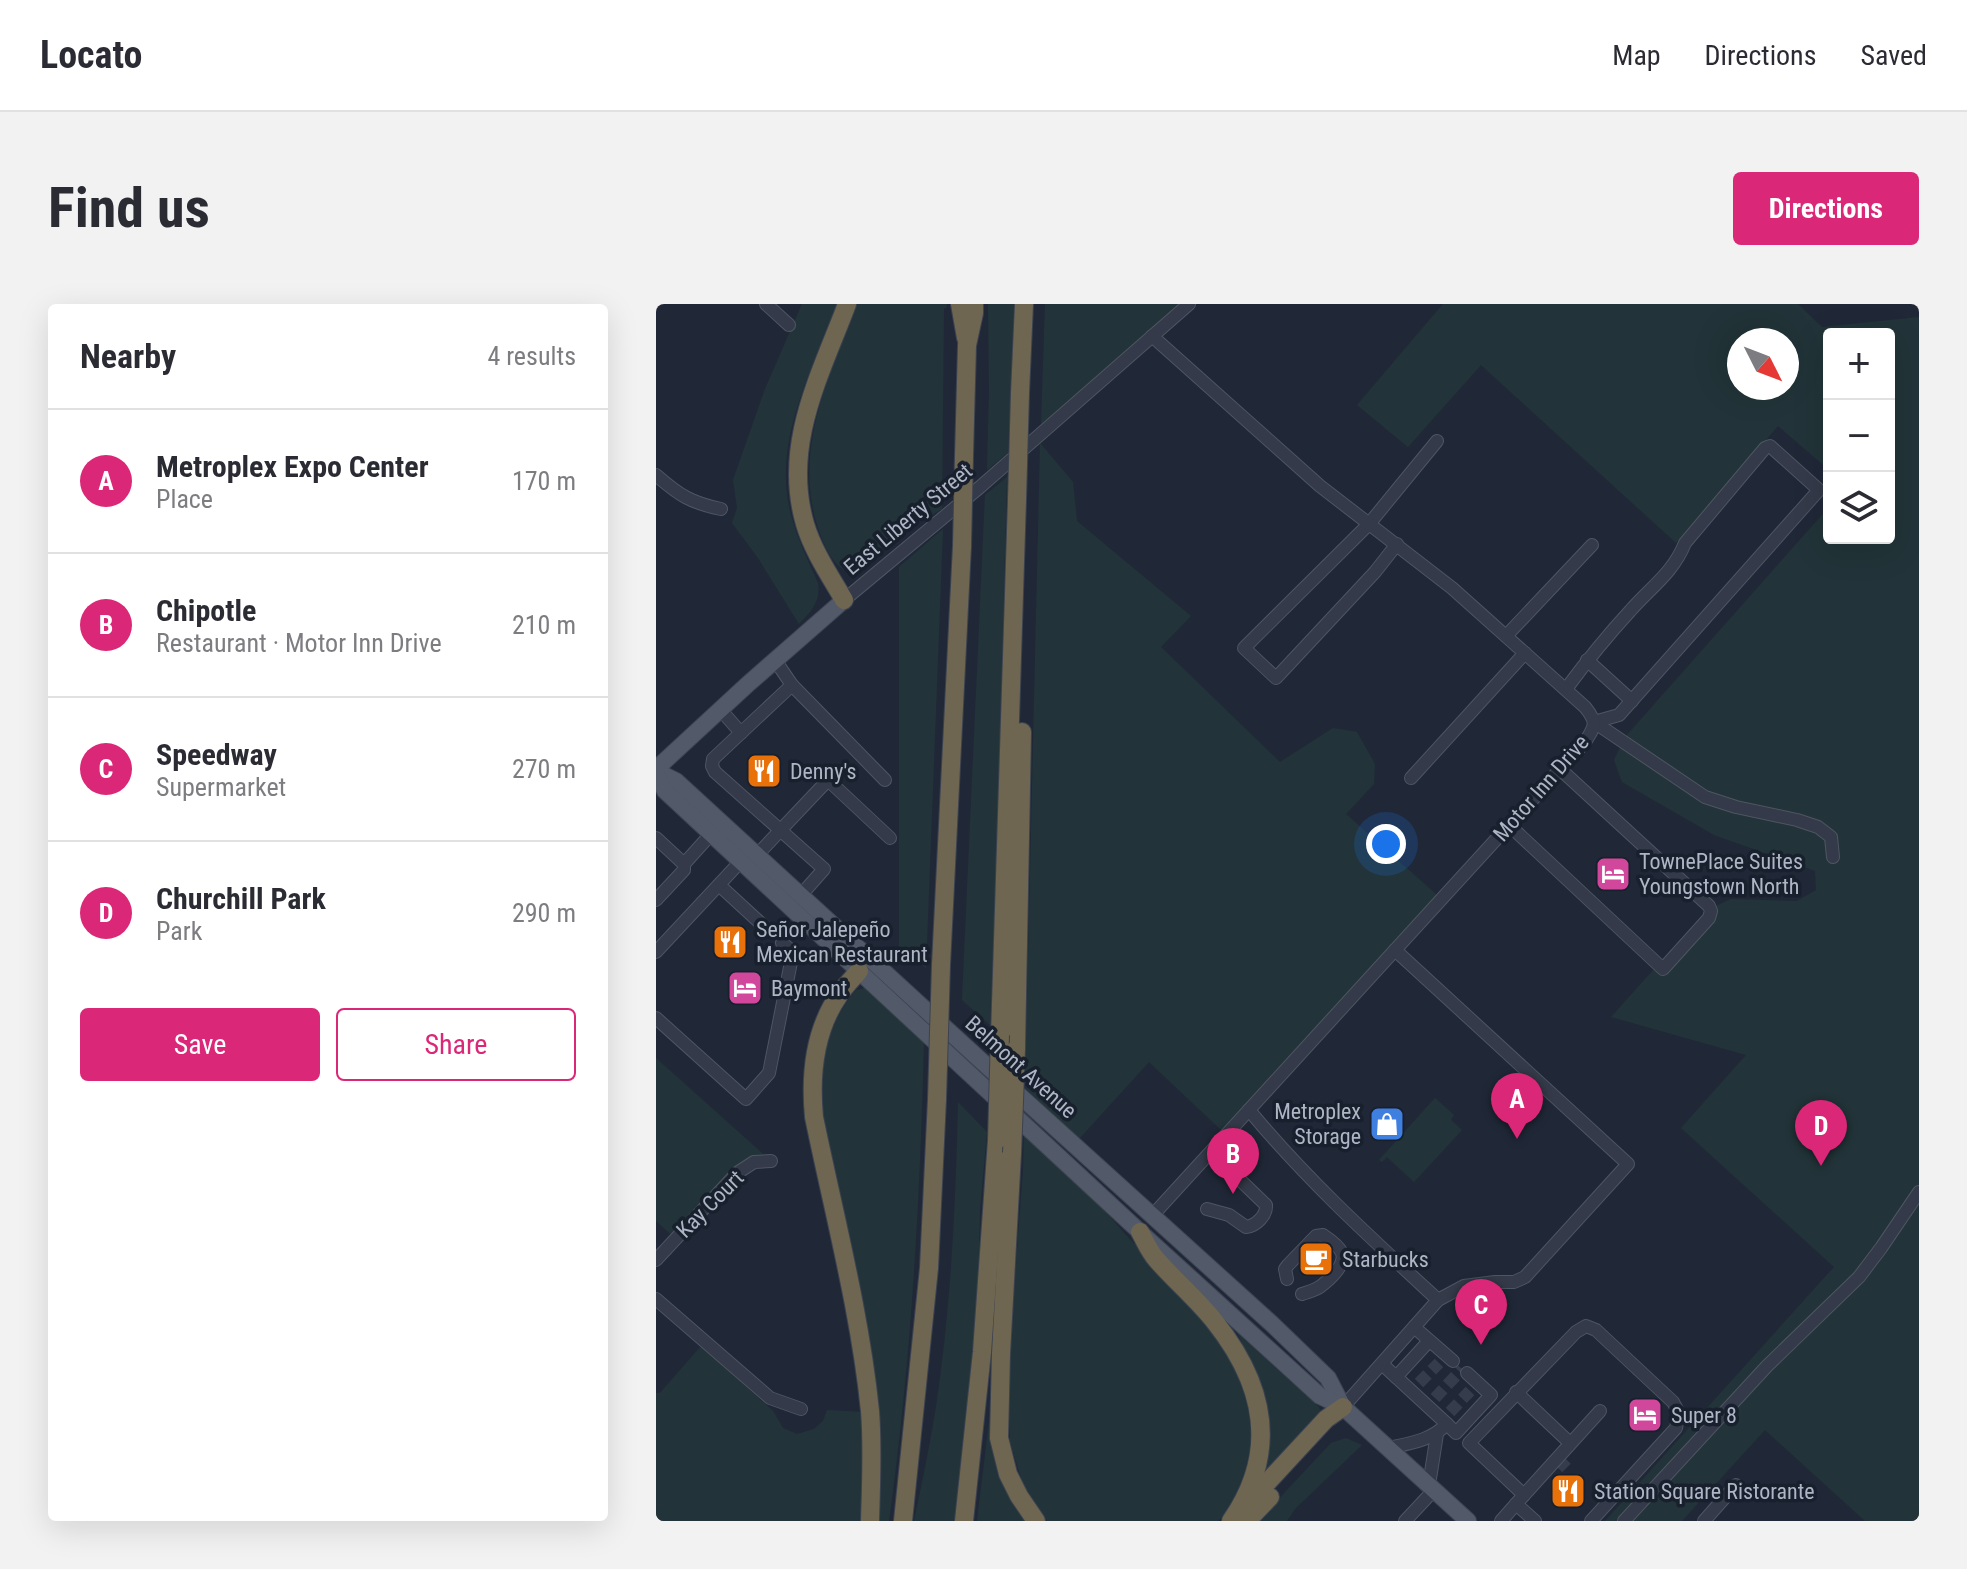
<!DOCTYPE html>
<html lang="en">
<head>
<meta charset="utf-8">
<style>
	body { margin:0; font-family:"Roboto Condensed",sans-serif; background:#f2f2f3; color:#2b2b33 }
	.controls { position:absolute; right:24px; top:24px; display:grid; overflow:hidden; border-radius:8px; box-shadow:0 8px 32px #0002 }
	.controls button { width:72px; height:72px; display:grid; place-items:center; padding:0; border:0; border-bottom:2px solid #e1e1e2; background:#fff; color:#2b2b33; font:40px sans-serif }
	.compass { position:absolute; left:1071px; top:24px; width:72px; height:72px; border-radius:50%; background:#fff; box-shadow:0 8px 32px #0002; rotate:132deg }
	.you { position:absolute; left:730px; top:540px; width:28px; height:28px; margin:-20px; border:6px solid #fff; border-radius:50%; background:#1a73e8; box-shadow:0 0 0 12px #1a73e833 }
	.badge { display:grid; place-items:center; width:52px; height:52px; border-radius:50%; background:#db2777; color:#fff; font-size:26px; font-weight:700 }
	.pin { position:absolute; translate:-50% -66px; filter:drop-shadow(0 2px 4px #0008) }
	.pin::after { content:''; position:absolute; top:42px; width:28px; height:24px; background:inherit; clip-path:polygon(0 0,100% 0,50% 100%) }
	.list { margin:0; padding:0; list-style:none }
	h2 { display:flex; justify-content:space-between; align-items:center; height:104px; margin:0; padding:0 32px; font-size:34px }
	h2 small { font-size:26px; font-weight:400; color:#7c7c81 }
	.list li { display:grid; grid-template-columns:52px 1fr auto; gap:24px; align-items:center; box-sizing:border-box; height:144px; padding:0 32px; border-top:2px solid #e1e1e2 }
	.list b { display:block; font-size:30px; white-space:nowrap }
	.list p { margin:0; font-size:26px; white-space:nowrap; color:#7c7c81 }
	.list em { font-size:26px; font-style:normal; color:#7c7c81 }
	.actions { display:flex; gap:16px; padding:24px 32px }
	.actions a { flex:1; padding:18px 0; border:2px solid #db2777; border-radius:8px; text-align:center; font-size:28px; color:#db2777 }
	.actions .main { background:#db2777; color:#fff }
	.icon { flex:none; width:44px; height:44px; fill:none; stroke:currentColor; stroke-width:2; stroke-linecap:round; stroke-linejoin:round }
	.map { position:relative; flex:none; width:1263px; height:1217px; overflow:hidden; border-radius:8px }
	header { display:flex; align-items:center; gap:48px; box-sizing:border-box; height:112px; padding:0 40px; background:#fff; border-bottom:2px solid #e1e1e2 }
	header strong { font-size:38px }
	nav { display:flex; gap:44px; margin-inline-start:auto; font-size:28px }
	.intro { display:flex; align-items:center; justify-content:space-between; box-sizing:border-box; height:192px; padding:0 48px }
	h1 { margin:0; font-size:56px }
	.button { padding:20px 36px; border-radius:8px; background:#db2777; color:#fff; font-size:28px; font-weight:700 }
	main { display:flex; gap:48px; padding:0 48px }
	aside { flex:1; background:#fff; border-radius:8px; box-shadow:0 8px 32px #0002 }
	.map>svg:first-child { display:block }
</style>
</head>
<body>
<header>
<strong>Locato</strong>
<nav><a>Map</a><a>Directions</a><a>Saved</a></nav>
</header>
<div class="intro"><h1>Find us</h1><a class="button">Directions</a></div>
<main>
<aside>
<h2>Nearby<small>4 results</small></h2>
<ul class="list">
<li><span class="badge">A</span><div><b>Metroplex Expo Center</b><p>Place</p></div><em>170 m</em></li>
<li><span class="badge">B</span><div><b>Chipotle</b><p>Restaurant · Motor Inn Drive</p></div><em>210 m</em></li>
<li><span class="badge">C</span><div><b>Speedway</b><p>Supermarket</p></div><em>270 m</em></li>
<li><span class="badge">D</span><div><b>Churchill Park</b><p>Park</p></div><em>290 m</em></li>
</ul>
<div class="actions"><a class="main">Save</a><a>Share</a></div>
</aside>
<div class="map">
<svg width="1263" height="1217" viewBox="0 0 1263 1217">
	<rect width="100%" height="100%" fill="#202838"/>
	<g fill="#223439" fill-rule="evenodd">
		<path d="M146,0h36c-28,70 -70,145 -44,221 6,20 16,39 24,58 3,18 -7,29 -19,41l-41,-66 -26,-35 5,-15 -4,-28 32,-91z"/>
		<path d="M201,0h90l-1,4h-2l-2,201 -31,18 -46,39 -9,6 -6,1c-16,-7 -23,-21 -29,-37 -31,-79 7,-159 36,-232z"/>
		<polygon points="332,0 358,0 352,149 331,166 333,86"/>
		<polygon points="389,0 523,0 385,121"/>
		<path d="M787,0h355l24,23 97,-10v1204h-54l-100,-91 -83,91h-77l229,-254 -153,-139 65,-73 -135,-38 96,-107 24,-11 66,2 19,-11 -1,-19 -101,-36 -92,-53 -8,-22 12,-24 203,-229v31h60v-204h-60v136l-51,-44 -102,117 -195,-178 -73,82 -51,-42zM1083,36h48v48h-48z"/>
		<polygon points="384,139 417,178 421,217 535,312 505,343 624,458 677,424 701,428 719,460 718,480 690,510 781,591 565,826 493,758 423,835 369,784"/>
		<polygon points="351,173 341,535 334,721 306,696 329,191"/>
		<polygon points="287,225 270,664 243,643 243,263"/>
		<path d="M209,684l59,55c-4,159 -13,320 -35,478h-11l1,-80 -56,-318c-1,-17 -4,-35 -3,-51 2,-25 19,-63 36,-82z"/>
		<polygon points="0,754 115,857 98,858 20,935 0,917"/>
		<polygon points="779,794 798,811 795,816 806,826 758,878 731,853 726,858 723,856"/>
		<path d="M302,798l29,30 -7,77 -2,77 -12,143 -10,92h-42c8,-38 16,-76 22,-114 15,-101 20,-203 22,-305z"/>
		<polygon points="368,830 434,890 469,930 534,997 577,1056 596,1109 597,1134 594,1160 586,1183 574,1205 562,1217 391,1217 370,1190 354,1138 352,1065 367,867"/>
		<path d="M582,1030l81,73 1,3 -5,10 -55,62c5,-17 9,-33 9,-51 -1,-32 -18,-68 -31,-97z"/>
		<polygon points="45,1042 117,1107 127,1124 141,1130 158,1125 167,1117 171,1106 209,1108 207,1217 0,1217 0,1089 4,1089"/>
		<polygon points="333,1118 338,1119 373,1217 321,1217"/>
		<polygon points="690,1134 706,1141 639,1205 631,1217 602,1217 675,1139"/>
	</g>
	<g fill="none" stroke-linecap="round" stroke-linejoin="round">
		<g stroke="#353d4d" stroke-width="12" stroke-dasharray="12 6" stroke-linecap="butt">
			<polyline points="763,1079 783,1059"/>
			<polyline points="779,1094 806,1065"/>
			<polyline points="794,1108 814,1087"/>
			<polyline points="902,1164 911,1155"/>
		</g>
		<defs>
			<g id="minor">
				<polyline points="110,0 133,21"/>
				<path d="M0,171c23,20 35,28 65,34"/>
				<polyline points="741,240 719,268 620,374 588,344 713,220 781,137"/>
				<polyline points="188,296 324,183 533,0"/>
				<polyline points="850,332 936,241"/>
				<polyline points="119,356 136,381 229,476"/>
				<polyline points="931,356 976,397"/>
				<polyline points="136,381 57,455 56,462 59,468 168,565 145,591"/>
				<path d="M910,385c20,-27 41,-53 64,-78 21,-24 43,-38 55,-68l80,-95 5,-2 49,44 -200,225 -25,7"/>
				<polyline points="64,405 85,429"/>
				<polyline points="938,418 1049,493 1080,503 1141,516 1162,523 1175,533 1177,553"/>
				<polyline points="755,474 869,349"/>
				<polyline points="853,521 1007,665 1053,614 1055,607 1053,602 904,465"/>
				<polyline points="0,534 28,560"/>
				<polyline points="101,551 172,476 234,534"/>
				<polyline points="63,581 112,626"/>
				<polyline points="0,596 28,566 28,560 55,530"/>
				<polyline points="0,648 85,557"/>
				<polyline points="0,714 90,795 113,769 137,648 126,639"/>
				<path d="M593,806c57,69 123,129 189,190"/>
				<path d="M551,905l22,6 17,12c10,-1 21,-12 20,-22l-28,-27 -7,-23"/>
				<path d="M496,912l433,-474c10,-16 13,-19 0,-35l-133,-119 -132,-102 -168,-150"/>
				<polyline points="0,956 81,869 98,858 115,857"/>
				<path d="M631,975l-2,-10 3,-4 28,-29 7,-1c6,4 16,11 19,18 4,12 -13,27 -21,33 -5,4 -13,6 -19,8"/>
				<polyline points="0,995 114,1094 145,1105"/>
				<polyline points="758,1023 797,1057"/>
				<path d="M726,1060l65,60c-17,17 -36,19 -59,24"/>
				<polyline points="740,1073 773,1037"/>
				<polyline points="860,1088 914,1139"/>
				<polyline points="687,1103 782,996 808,982 839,978 858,978 869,973 972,860 739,646"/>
				<polyline points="791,1120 800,1129 835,1091 811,1069"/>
				<polyline points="773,1181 781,1130"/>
				<polyline points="868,1191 944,1107"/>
				<polyline points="860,1200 879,1217"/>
				<polyline points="749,1217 778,1186"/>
				<polyline points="845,1217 868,1191 813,1139 920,1028 930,1022 940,1026 1017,1098 1023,1109 1020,1124 935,1217"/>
				<polyline points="968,1217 1111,1062 1203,973 1225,944 1263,888"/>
				<polyline points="1048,1217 1080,1181"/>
			</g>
			<g id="major">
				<polyline points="0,465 92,380 188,296"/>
				<polyline points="0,467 20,477 321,753 616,1020 672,1074 687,1103"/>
				<polyline points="0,469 9,487 484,928 664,1092 687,1103 812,1217"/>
			</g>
			<g id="highway">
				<polyline points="304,0 310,34"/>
				<polyline points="364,89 368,0"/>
				<polyline points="308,152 311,41 318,9 318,0"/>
				<path d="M188,296c-14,-24 -31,-49 -39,-76 -23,-79 15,-148 42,-220"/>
				<polyline points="285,661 306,242"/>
				<path d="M203,667c-7,8 -15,16 -20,24 -25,36 -29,80 -25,122 20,97 46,195 56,294 3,37 1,73 0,110"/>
				<polyline points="344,731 361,195"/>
				<polyline points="360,745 366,428"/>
				<polyline points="356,849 345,1050 343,1134 352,1170 363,1192 380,1217"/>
				<path d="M484,928c5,9 9,19 16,27 18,21 41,40 59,63 50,63 64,130 16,199"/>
				<polyline points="594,1197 670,1115 687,1103"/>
				<polyline points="247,1217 273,964 281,795"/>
				<polyline points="308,1217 326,1048 341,836"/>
				<polyline points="591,1217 614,1193"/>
			</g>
		</defs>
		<use href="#minor" stroke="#4e5563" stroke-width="14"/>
		<use href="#major" stroke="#3d4452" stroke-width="18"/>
		<use href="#highway" stroke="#3b4250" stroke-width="20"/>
		<use href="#minor" stroke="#343a49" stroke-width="12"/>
		<use href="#major" stroke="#525969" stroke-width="16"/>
		<use href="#highway" stroke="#6f6651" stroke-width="18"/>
		<defs>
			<g id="highway-bridge">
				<polyline points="361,195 364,89"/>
				<polyline points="306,242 308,152"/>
				<polyline points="281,795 285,661"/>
				<polyline points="341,836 344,731"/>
				<polyline points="356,849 360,745"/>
			</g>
		</defs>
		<use href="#highway-bridge" stroke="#3b4250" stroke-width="20" stroke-linecap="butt"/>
		<use href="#highway-bridge" stroke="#6f6651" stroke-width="18"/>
	</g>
	<defs>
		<symbol id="restaurant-square" viewBox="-11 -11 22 22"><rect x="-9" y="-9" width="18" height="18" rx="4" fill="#e8710a" stroke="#19202d"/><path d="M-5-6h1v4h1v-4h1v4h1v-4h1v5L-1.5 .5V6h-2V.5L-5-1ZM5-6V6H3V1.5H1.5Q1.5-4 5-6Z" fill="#fff"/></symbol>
		<symbol id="hotel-square" viewBox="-11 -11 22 22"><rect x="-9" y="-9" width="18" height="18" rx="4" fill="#d1479c" stroke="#19202d"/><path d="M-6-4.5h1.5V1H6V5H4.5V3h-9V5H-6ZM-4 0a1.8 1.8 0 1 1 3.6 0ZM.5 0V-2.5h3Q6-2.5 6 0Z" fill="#fff"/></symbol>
		<symbol id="shop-square" viewBox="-11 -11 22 22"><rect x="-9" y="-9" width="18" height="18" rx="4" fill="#3f7fe0" stroke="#19202d"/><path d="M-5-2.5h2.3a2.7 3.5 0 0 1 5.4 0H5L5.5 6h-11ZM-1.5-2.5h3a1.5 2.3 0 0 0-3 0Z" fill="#fff"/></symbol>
		<symbol id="cafe-square" viewBox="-11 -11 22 22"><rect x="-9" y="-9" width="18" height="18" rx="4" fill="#e8710a" stroke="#19202d"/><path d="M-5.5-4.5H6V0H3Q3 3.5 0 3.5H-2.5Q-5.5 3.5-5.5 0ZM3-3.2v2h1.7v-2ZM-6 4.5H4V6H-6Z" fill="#fff"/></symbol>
	</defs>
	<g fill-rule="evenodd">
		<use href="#restaurant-square" x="88" y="447" width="40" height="40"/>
		<use href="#hotel-square" x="937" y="550" width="40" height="40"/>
		<use href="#restaurant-square" x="54" y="618" width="40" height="40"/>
		<use href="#hotel-square" x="69" y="664" width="40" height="40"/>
		<use href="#shop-square" x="711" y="800" width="40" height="40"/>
		<use href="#cafe-square" x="640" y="935" width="40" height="40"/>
		<use href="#hotel-square" x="969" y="1091" width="40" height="40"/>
		<use href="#restaurant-square" x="892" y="1167" width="40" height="40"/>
	</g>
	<g text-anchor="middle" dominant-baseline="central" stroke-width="7" stroke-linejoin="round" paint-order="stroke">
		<g font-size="22" fill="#aeb5c5" stroke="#19202d">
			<text transform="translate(252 215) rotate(-40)">East Liberty Street</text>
			<text transform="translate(885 484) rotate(-49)">Motor Inn Drive</text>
			<text transform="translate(365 763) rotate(42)">Belmont Avenue</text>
			<text transform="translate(54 900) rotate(-45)">Kay Court</text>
		</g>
		<g font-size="22" fill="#aeb5c5" stroke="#19202d" text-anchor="start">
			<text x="134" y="467">Denny's</text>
			<text x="983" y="557">TownePlace Suites<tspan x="983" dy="25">Youngstown North</tspan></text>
			<text x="100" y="625">Señor Jalepeño<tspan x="100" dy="25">Mexican Restaurant</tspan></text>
			<text x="115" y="684">Baymont</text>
			<text x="705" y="807" text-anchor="end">Metroplex<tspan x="705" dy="25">Storage</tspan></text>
			<text x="686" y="955">Starbucks</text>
			<text x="1015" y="1111">Super 8</text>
			<text x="938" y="1187">Station Square Ristorante</text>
		</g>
	</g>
</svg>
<div class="controls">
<button>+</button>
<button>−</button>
<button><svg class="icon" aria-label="layers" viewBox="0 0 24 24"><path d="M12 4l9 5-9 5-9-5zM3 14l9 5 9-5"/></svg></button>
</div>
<svg class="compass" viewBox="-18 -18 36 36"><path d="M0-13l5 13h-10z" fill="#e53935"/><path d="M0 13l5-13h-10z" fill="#7c7c81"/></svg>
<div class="you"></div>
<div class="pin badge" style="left:861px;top:835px">A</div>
<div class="pin badge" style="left:577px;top:890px">B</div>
<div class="pin badge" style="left:825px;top:1041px">C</div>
<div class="pin badge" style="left:1165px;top:862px">D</div>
</div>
</main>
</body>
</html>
